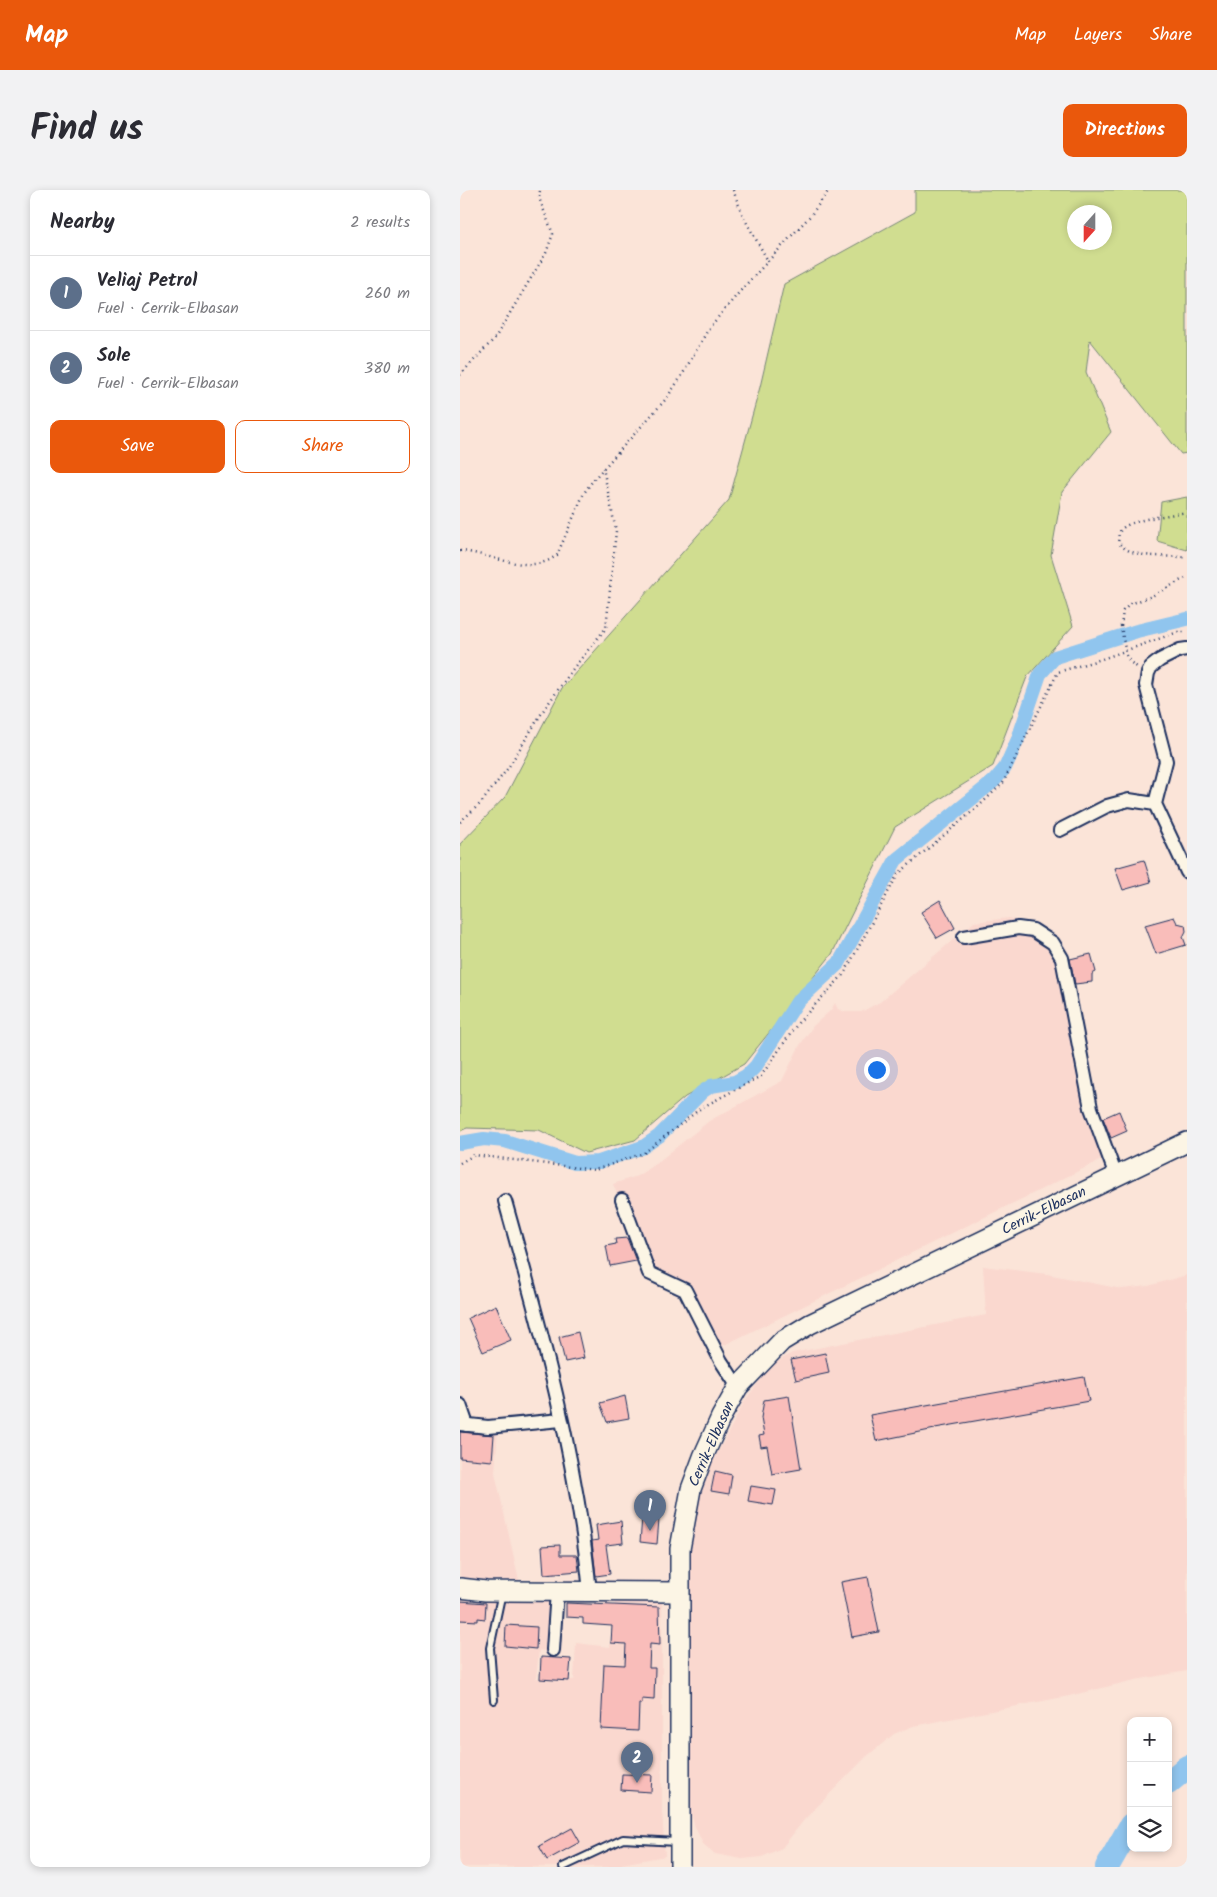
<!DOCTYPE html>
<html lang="en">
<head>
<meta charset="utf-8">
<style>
	body { margin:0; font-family:Kalam,sans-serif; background:#f2f2f3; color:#2b2b33 }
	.controls { position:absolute; right:15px; bottom:15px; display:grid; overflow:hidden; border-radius:10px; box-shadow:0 2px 8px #0003 }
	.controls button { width:45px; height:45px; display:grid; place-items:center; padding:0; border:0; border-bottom:1px solid #e1e1e2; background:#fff; color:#2b2b33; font:25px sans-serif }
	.compass { position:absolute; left:607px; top:15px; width:45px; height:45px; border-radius:50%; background:#fff; box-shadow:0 2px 8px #0003; rotate:201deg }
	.you { position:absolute; left:416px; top:879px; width:18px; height:18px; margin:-12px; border:4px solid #fff; border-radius:50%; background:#1a73e8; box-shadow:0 0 0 8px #1a73e833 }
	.badge { display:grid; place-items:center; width:32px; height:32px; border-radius:50%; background:#ea580c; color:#fff; font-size:16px; font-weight:700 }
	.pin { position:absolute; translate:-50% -41px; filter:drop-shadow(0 1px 2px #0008) }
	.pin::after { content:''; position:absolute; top:26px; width:18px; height:15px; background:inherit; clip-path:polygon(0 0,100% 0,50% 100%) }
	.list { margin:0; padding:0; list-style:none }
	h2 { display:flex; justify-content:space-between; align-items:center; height:65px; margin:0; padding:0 20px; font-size:21px }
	h2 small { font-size:16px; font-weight:400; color:#7c7c81 }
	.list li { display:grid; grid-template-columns:32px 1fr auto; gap:15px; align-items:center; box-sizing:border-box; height:75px; padding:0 20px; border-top:1px solid #e1e1e2 }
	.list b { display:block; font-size:19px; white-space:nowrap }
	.list p { margin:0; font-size:16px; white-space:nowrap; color:#7c7c81 }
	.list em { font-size:16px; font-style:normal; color:#7c7c81 }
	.actions { display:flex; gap:10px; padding:15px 20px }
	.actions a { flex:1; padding:11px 0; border:1px solid #ea580c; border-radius:10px; text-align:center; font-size:18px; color:#ea580c }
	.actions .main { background:#ea580c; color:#fff }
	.icon { flex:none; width:28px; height:28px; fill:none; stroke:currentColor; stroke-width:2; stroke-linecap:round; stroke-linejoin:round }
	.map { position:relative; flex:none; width:727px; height:1677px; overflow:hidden; border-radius:10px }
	header { display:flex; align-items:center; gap:30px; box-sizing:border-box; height:70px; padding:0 25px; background:#ea580c; color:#fff }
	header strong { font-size:24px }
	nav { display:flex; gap:28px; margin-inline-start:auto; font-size:18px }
	.intro { display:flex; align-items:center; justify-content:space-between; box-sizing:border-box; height:120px; padding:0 30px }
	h1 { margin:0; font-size:35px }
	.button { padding:12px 22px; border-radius:10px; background:#ea580c; color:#fff; font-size:18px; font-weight:700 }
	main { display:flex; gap:30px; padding:0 30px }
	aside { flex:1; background:#fff; border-radius:10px; box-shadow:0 2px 8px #0003 }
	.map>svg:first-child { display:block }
</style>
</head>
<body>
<header>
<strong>Map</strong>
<nav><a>Map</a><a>Layers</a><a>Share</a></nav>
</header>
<div class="intro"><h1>Find us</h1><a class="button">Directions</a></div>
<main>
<aside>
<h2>Nearby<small>2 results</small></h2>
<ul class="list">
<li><span class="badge" style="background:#5c6f8a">1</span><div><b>Veliaj Petrol</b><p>Fuel · Cerrik-Elbasan</p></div><em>260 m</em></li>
<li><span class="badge" style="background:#5c6f8a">2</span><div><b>Sole</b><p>Fuel · Cerrik-Elbasan</p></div><em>380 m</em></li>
</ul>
<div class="actions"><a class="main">Save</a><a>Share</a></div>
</aside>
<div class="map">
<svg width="727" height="1677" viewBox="0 0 727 1677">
	<rect width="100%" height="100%" fill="#fbe4d8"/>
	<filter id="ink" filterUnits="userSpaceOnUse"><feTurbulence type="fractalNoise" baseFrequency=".02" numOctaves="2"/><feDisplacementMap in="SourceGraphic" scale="10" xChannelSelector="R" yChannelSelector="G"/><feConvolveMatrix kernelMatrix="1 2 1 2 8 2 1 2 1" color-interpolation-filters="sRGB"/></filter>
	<g filter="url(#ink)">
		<g fill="#fad8cf">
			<polygon points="549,728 574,737 598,765 649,966 248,1163 226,1113 213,1099 189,1087 153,994 177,986 193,976 249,931 322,891 340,855 353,836 371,820 375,813 378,819 385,822 401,822 420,812 514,732"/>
			<polygon points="523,1076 587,1084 662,1099 688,1096 727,1085 727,1481 675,1490 609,1506 453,1536 434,1544 406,1567 344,1630 322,1658 302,1667 282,1669 255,1664 243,1654 235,1637 227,1611 229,1585 231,1358 239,1307 251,1276 285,1210 302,1188 315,1173 332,1163 526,1125"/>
			<polygon points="0,1235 38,1238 35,1283 59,1390 24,1390 0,1387"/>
			<polygon points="0,1404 89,1407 85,1461 79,1460 76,1488 114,1490 116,1453 150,1457 155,1411 202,1413 202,1620 205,1666 162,1674 162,1677 0,1677"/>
		</g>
		<g fill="#d0dd90" stroke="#768677" fill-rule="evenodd">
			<path d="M455,0h272v263l-6,1 -91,-114 -4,32 25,60 -49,60 -11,63 22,71 -46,51 -34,89 -98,61 -63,127 -88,110 -59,33 -50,43 -49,13 -47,-23 -72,-2 -7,3v-287l45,-47 57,-109 167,-188 31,-113 24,-103 131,-72zM644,22v30h-30v-30z"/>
			<polygon points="727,307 727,360 697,351 701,312"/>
		</g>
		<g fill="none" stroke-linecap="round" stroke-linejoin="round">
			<polyline stroke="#90c5ee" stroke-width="14" points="0,953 24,949 45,951 115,973 139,972 183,957 199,946 242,902 251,896 275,892 286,886 296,876 337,812 379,773 436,670 534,591 545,578 558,549 580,484 595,467 677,441 727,429"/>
			<g stroke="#90c5ee" stroke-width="24">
				<polyline points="708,1593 727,1577"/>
				<polyline points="647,1677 671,1635"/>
			</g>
		</g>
		<g fill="#f9bdba" stroke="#1b2f5e">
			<polygon points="684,670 691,692 663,700 655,678"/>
			<polygon points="480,710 495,738 477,748 461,722"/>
			<polygon points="714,727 717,733 725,735 726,741 723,747 726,755 696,764 685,735"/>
			<polygon points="631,764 636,782 632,784 632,792 615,794 610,769"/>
			<polygon points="659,921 667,941 651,948 643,928"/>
			<polygon points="167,1048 176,1071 150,1076 146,1056 156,1054 155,1049"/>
			<polygon points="36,1115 51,1150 23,1162 8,1128"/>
			<polygon points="118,1142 124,1168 105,1172 99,1147"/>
			<polygon points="365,1163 369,1183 336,1190 331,1170"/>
			<polygon points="624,1187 629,1211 475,1238 475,1239 416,1251 410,1225"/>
			<polygon points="165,1206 169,1228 147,1232 140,1213"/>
			<polygon points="329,1206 341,1279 312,1284 307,1256 301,1257 299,1246 304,1245 301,1228 304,1210"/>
			<polygon points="0,1242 34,1245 32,1271 0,1268"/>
			<polygon points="255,1281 272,1285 269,1304 251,1301"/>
			<polygon points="291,1296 316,1300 313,1315 288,1311"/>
			<polygon points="182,1328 199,1329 197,1354 180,1352"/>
			<polygon points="161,1331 163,1353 146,1355 150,1384 136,1386 132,1351 138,1350 136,1335"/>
			<polygon points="100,1355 100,1365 117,1365 119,1381 84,1384 82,1356"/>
			<polygon points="408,1387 419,1442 392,1447 381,1392"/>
			<polygon points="0,1411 26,1413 25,1429 18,1428 18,1431 0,1430"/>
			<polygon points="106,1413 199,1417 200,1455 190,1454 189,1478 195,1478 194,1510 182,1509 182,1514 179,1514 178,1541 141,1539 144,1474 165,1475 166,1454 151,1453 152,1436 123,1434 123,1428 106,1427"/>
			<polygon points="46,1435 77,1437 76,1459 45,1456"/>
			<polygon points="81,1467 111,1469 109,1491 80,1489"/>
			<polygon points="162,1584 192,1585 191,1602 161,1600"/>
			<polygon points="112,1638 120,1652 87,1670 79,1656"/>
		</g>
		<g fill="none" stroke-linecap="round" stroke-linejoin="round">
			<defs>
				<g id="lane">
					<polyline points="34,1510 30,1458 42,1402"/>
					<polyline points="103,1677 163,1649 217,1652"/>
				</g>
				<g id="street">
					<polyline points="727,459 720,460 700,470 691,477 688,483 686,495 706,571 695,614 727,682"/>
					<polyline points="600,640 647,616 669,610 695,614"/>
					<polyline points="504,747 558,738 573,740 593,753 602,768 631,918 656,986"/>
					<polyline points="162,1010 189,1083 225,1100 261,1171 278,1197"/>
					<path d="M45,1011c36,128 72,258 85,391"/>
					<polyline points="0,1215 7,1235"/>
					<polyline points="0,1234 28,1237 101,1230"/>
					<polyline points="93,1460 97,1401"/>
				</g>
				<g id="secondary">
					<polyline points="0,1398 26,1401 219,1402"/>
					<polyline points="220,1677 220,1359 231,1299 243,1267 261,1227 278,1197 322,1151 350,1134 727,952"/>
				</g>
			</defs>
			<use href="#lane" stroke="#1b2f5e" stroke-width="10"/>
			<use href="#street" stroke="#1b2f5e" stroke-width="16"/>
			<use href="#secondary" stroke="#1b2f5e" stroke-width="22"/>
			<g stroke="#1b2f5e" stroke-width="2.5" stroke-dasharray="1 4" stroke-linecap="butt">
				<polyline points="273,0 283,26 308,71"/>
				<polyline points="0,185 35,148 86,63 93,44 79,8 80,0"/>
				<path d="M727,322c-14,3 -60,7 -67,19 -2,3 -1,7 -2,11 15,19 47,12 69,16"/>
				<path d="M0,361c31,2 70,26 97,4l27,-62 10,-14 72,-80 15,-22 28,-49 33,-39 69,-74 18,-25"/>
				<polyline points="661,436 663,421 670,414 692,406 727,387"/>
				<polyline points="666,465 670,472 677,477"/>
				<polyline points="0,632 21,613 48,578 83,521 115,476 146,438 156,341 143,278"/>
				<polyline points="0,973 14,965 135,980 184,963 241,918 301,886 338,833 384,784 438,684 520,615 543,593 598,482 642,469 718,442 727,442"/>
			</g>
			<use href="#lane" stroke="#fcf5e5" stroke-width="6"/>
			<use href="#street" stroke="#fcf5e5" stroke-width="12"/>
			<use href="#secondary" stroke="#fcf5e5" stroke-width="19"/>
			<polyline stroke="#1b2f5e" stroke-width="2.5" stroke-dasharray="1 4" stroke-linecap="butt" points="661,436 666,465"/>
		</g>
	</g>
	<g text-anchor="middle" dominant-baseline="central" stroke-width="4" stroke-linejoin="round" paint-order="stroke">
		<g font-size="15" fill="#1b2f5e" stroke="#fcf5e5">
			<text transform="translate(584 1021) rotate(-26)">Cerrik-Elbasan</text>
			<text transform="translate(252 1254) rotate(-66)">Cerrik-Elbasan</text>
		</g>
	</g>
</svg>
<div class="controls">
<button>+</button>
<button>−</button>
<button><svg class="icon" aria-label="layers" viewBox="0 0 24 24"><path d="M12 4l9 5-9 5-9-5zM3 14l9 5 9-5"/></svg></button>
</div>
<svg class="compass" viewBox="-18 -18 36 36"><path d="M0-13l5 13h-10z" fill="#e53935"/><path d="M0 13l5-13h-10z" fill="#7c7c81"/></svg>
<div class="you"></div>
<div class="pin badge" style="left:190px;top:1341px;background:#5c6f8a">1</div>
<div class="pin badge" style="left:177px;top:1593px;background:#5c6f8a">2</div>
</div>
</main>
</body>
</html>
